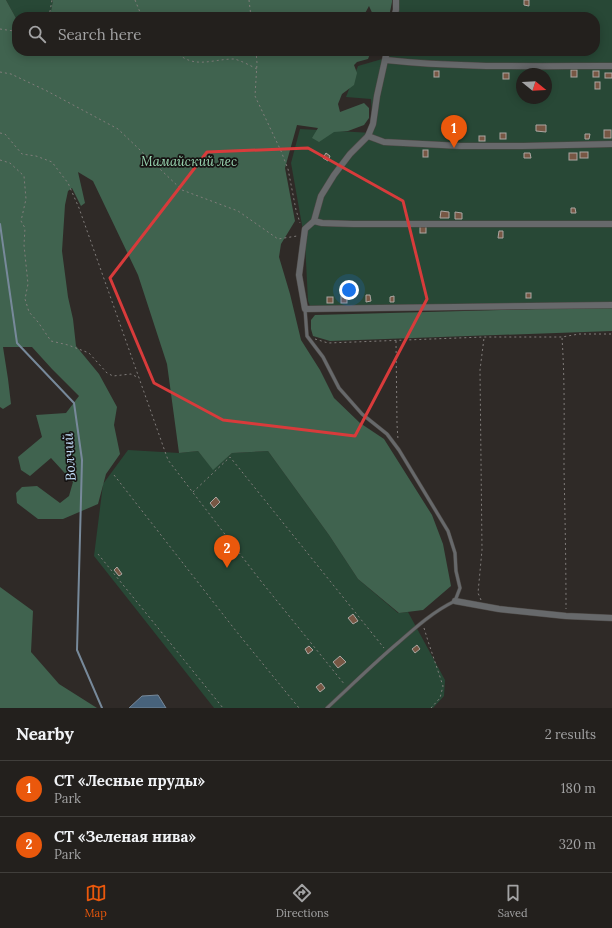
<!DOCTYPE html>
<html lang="en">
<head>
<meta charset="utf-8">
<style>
	body { margin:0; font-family:Lora,serif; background:#2b2826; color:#f1f3f6 }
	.compass { position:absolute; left:516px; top:68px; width:36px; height:36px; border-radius:50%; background:#23201d; box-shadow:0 2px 10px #0003; rotate:108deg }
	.you { position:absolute; left:349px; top:290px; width:14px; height:14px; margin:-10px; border:3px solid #fff; border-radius:50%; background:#1a73e8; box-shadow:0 0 0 6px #1a73e833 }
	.badge { display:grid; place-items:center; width:26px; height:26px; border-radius:50%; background:#ea580c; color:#fff; font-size:13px; font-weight:700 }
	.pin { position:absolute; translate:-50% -33px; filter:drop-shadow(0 1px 2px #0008) }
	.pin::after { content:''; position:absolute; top:21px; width:14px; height:12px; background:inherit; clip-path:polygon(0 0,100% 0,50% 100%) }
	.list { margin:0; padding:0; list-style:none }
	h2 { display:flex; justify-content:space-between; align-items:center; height:52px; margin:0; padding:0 16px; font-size:17px }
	h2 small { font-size:13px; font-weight:400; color:#a3a3a4 }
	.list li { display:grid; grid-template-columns:26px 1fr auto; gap:12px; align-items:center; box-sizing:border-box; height:56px; padding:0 16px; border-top:1px solid #403e3b }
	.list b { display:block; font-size:15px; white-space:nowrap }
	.list p { margin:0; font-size:13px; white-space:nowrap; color:#a3a3a4 }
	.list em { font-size:13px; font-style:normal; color:#a3a3a4 }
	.icon { flex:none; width:22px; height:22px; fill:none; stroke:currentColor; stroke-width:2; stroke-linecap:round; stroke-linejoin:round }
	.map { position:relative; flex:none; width:612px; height:708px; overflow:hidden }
	.search { position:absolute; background:#23201d; box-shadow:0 2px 10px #0003; left:12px; right:12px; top:12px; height:44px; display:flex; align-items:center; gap:10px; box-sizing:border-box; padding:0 14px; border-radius:16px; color:#a3a3a4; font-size:15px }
	.sheet { height:164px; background:#23201d }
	nav { display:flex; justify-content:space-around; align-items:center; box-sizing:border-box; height:56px; border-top:1px solid #403e3b; background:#23201d; font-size:11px; color:#a3a3a4 }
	nav a { display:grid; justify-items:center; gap:2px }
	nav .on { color:#ea580c }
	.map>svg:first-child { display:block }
</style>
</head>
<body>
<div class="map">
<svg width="612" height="708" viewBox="0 0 612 708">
	<rect width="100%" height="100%" fill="#2f2a27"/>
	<g fill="#284836" fill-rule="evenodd">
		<polygon points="6,0 53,0 50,17 17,17 17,20"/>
		<path d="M394,0h218v302l-300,9 -4,-10 -3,-59 -14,-79 9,-34 73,4 -2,-34 -25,-2 12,-31 31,-9v-6h206v-34h-202zM522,74h24v24h-24z"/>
		<polygon points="128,450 179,453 198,451 213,469 232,453 268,451 329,535 358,579 398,613 408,612 445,680 444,696 433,708 214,708 94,556 103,484"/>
	</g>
	<g fill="#40634f">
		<polygon points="0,0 6,0 17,20 17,51 369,51 370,54 368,59 357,62 354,65 357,73 354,85 342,94 338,104 340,112 364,103 369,108 369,118 364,125 348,131 334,132 319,142 312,138 318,128 297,125 285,168 295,221 281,244 279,257 290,294 301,340 320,370 334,398 360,423 384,439 432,515 443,544 451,586 423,610 399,613 358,579 329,535 268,451 232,453 213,470 198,451 179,453 167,364 138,275 93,181 78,172 85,203 81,206 72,188 68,191 65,205 62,251 68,297 73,319 76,346 99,374 117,407 114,425 120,454 106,474 98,504 63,519 38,519 17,503 16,493 22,487 37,486 60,503 69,496 73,482 51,458 30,476 21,470 18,457 42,437 36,415 66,413 79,396 52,369 32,347 3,347 8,379 11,404 3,409 0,407"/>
		<polygon points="53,0 392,0 392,2 389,17 374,17 369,6 363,17 50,17"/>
		<polygon points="612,307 612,331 330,341 313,336 311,329 311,320 315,315"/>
		<polygon points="0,587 33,611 31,652 59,684 97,708 0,708"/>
	</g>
	<polygon fill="#47627b" stroke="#77899a" points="158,695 166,708 129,708 142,696"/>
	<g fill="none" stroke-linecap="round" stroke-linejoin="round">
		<polyline stroke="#77899a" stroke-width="2" points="0,224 17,343 74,403 82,460 77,650 102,708"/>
	</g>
	<g fill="#775744" stroke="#aca6a2">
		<polygon points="524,0 529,0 529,6 524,5"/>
		<rect x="571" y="70" width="6" height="7"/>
		<rect x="434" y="71" width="5" height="6"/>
		<rect x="593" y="71" width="6" height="6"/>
		<rect x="503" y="73" width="6" height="6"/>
		<rect x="605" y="73" width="7" height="5"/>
		<rect x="595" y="82" width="5" height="7"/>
		<polygon points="536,125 546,125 546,132 536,131"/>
		<rect x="604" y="130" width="7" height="8"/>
		<rect x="500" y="133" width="6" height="6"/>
		<polygon points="585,134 590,134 589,139 585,139"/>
		<rect x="479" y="136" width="6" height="5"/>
		<rect x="423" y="150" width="5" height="7"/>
		<rect x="580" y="152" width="8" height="6"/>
		<polygon points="326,153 330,156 328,161 323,158"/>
		<polygon points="524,153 530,153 531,158 524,158"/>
		<rect x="569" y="153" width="8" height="7"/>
		<polygon points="571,208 575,208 576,213 571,213"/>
		<polygon points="441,211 449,212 449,218 440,218"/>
		<polygon points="455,212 462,213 462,219 455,219"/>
		<rect x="420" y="226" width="6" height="7"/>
		<polygon points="499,231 503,231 503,238 498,238"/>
		<rect x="526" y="293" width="5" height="5"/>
		<rect x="341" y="294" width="6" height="9"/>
		<polygon points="366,295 370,295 371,301 366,302"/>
		<polygon points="394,296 394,302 390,302 390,297"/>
		<rect x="327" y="297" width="6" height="6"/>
		<polygon points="216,497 220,502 214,508 210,503"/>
		<polygon points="117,567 122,574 119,576 114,570"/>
		<polygon points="353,614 358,621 353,624 348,618"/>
		<polygon points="417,645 420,649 415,653 412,649"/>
		<polygon points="309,646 313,650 308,654 305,649"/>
		<polygon points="340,656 346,662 338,668 333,662"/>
		<polygon points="321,683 325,688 320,692 316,687"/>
	</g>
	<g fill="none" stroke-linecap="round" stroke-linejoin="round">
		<defs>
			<path id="service" d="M305,309l2,27 16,21 16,31 23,26 25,20 12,16 49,81 7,22 1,18 4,17 -5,13c-21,10 -39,26 -56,41 -25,21 -48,44 -72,66"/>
			<g id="minor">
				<polyline points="394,17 396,10 396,0"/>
				<polyline points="387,51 377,96 373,124 368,136 350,154 334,175 321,196 314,221 305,229 299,275 305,309 612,305"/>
				<path d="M386,60c74,8 151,6 226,6"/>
				<polyline points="368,136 384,142 461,146 523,146 612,144"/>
				<polyline points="314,221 322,223 353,224 612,224"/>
				<polyline points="455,601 499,609 566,616 612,618"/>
			</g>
		</defs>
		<use href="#service" stroke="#4c4845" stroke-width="4"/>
		<use href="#minor" stroke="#4c4845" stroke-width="7"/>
		<g stroke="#817d7b" stroke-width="1" stroke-dasharray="2 3" stroke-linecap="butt">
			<polyline points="135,0 142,17"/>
			<polyline points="249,0 251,17"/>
			<polyline points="49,17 52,0"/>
			<polyline points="0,29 14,31 17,36"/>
			<path d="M175,51c19,19 36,8 59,8 6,1 17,7 23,10"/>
			<polyline points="256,51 257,63 255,96 281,151 288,169 296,210 300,223"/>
			<polyline points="0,72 11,74 47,91 118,129 182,190 238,211 278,239 297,236"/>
			<polyline points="0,133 5,134 22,154 36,156 52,162 61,174 68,183 79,208 168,460 260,580 345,685"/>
			<polyline points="0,160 10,163 24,176 26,199 21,221 25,228 24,245 28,284 25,299 29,312 38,322 51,341 68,345 89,353 107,373 113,376 131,374 137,377"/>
			<path d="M562,338c3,44 2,87 2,131 1,47 2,93 2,140"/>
			<polyline points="315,339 328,343 484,337 562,337 579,334 612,334"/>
			<polyline points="396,341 397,424 398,440"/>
			<polyline points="114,475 236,631 299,708"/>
			<polyline points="193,492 230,457 384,648"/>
			<polyline points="98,554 223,708"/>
			<polyline points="481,600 478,593 482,550 480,370 484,338"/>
			<polyline points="424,628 428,641 443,686 440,698 431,708"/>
		</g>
		<use href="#service" stroke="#67696b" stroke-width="3"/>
		<use href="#minor" stroke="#67696b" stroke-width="6"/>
	</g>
	<path fill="none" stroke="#d83b3b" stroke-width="3" stroke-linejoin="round" d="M308,148l95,53 24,98 -72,137 -132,-16 -69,-37 -44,-105 97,-126z"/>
	<g text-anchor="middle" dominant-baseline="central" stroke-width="3.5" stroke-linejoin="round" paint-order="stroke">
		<g font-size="13" font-style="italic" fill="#9bd9b4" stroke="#161312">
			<text x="189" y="161">Мамайский лес</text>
		</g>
		<g font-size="14" font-style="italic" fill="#c4e1fd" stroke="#161312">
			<text transform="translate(69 457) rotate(-94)">Волчий</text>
		</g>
	</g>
</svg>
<svg class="compass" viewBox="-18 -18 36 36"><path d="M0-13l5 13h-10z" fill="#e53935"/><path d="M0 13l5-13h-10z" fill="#a3a3a4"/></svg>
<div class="you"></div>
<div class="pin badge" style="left:454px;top:148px">1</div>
<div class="pin badge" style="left:227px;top:568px">2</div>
<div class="search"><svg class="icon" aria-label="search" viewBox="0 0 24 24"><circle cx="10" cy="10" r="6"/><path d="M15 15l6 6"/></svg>Search here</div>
</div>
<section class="sheet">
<h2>Nearby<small>2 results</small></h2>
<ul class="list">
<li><span class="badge">1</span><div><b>СТ «Лесные пруды»</b><p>Park</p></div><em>180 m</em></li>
<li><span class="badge">2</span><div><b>СТ «Зеленая нива»</b><p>Park</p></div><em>320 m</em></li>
</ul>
</section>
<nav>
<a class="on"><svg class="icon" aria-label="map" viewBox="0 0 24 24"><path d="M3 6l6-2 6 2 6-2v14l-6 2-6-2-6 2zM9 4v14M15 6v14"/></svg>Map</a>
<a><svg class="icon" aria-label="directions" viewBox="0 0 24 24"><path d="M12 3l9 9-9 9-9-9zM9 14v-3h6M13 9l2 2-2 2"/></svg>Directions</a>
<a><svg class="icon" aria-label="saved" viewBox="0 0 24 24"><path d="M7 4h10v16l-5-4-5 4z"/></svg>Saved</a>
</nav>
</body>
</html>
